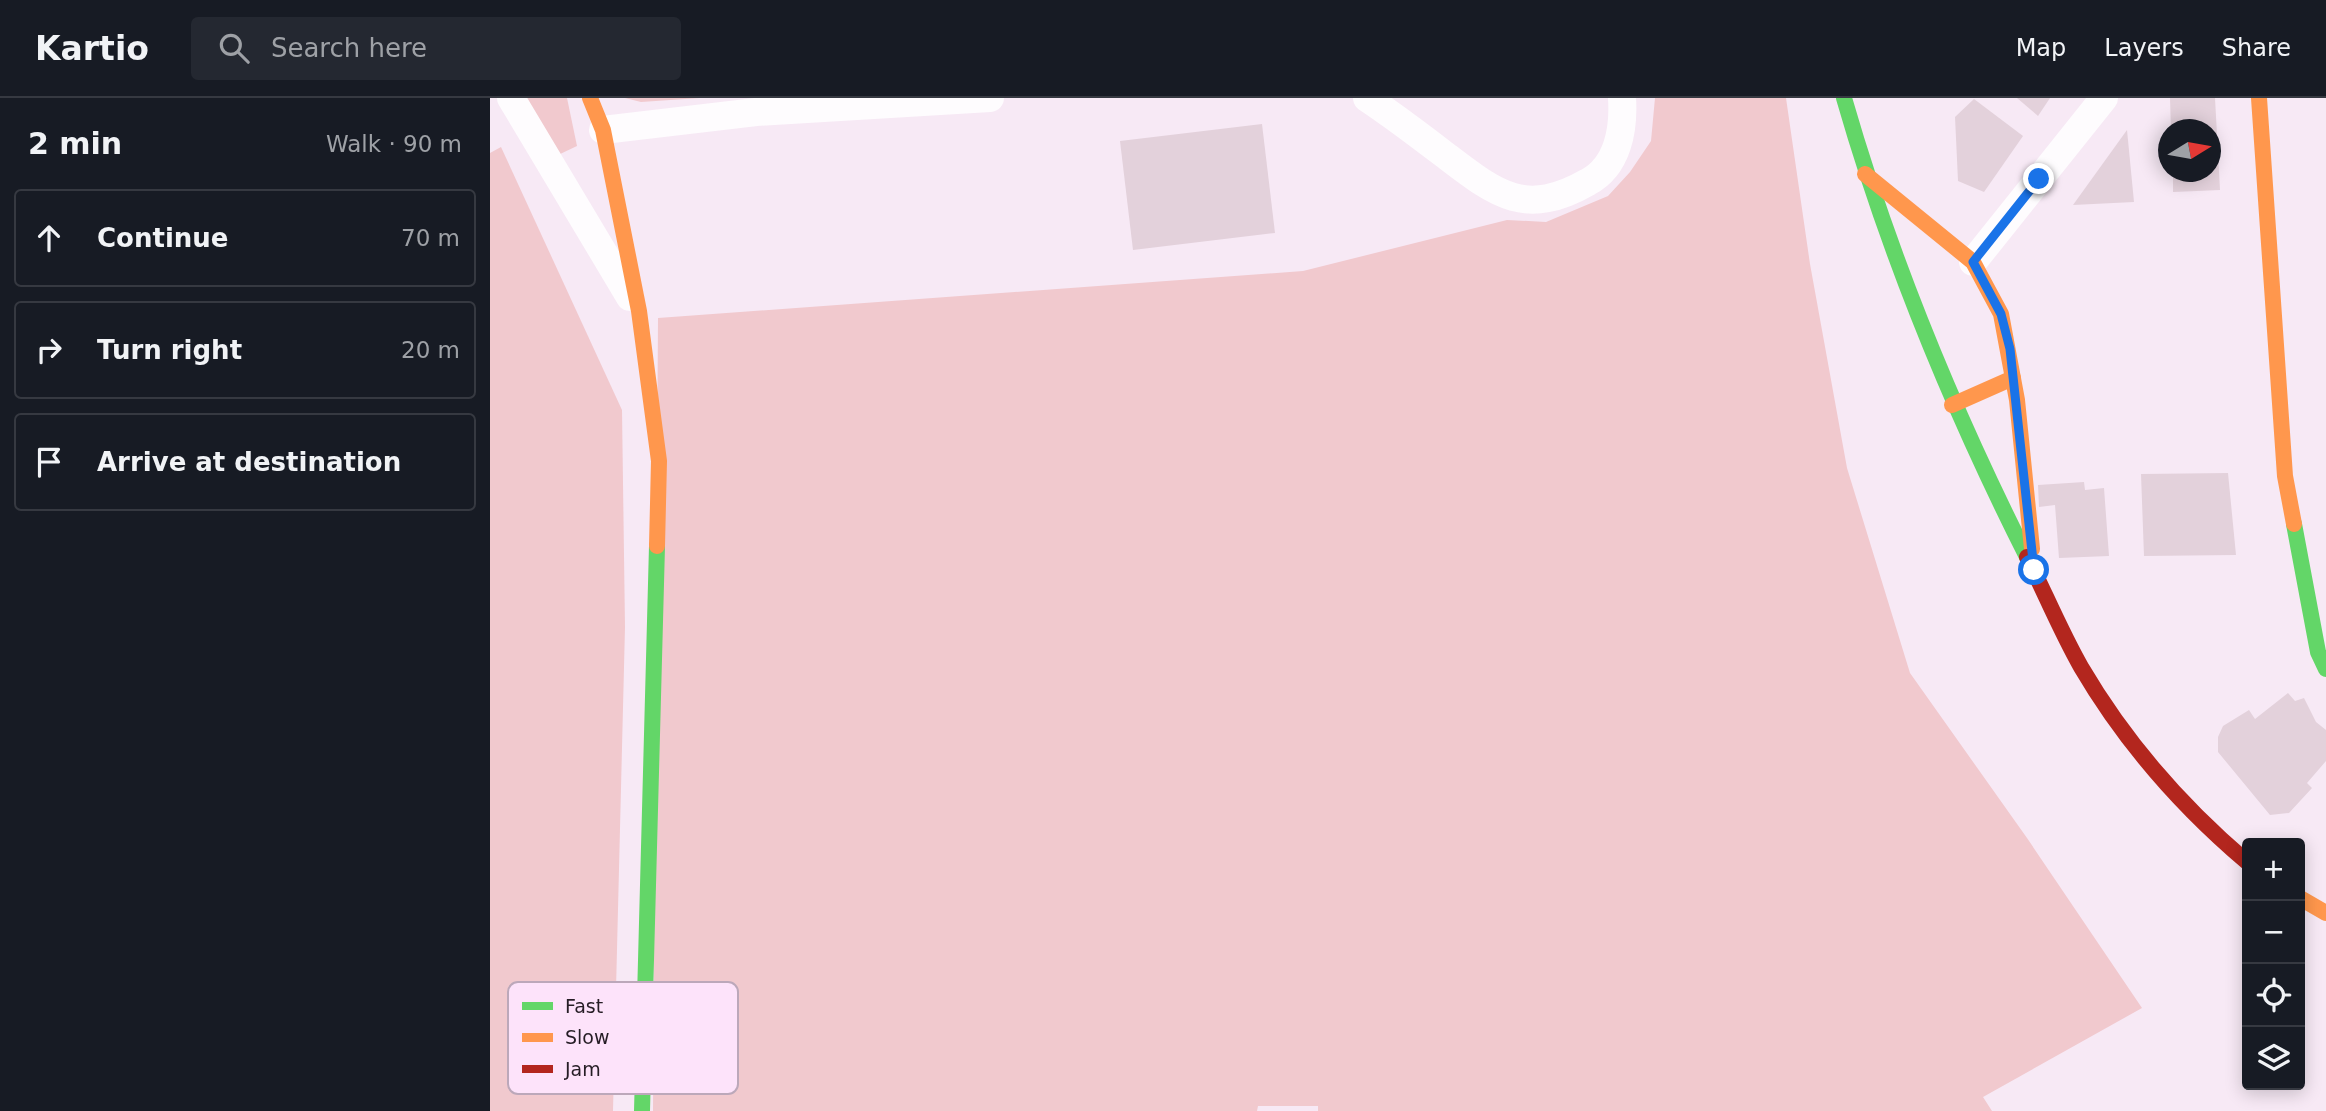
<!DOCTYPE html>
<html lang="en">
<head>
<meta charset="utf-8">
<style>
	body { margin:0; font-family:"DejaVu Sans",sans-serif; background:#242831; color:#f1f3f6 }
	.controls { position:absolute; right:21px; bottom:21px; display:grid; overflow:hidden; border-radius:7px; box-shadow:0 4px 18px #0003 }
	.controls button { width:63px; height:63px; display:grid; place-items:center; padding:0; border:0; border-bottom:2px solid #363941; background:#171b24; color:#f1f3f6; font:35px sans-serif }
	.compass { position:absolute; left:1668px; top:21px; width:63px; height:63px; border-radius:50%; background:#171b24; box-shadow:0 4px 18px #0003; rotate:79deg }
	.stop { position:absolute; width:21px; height:21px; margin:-16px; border:5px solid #1a73e8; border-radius:50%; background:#fff }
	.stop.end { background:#1a73e8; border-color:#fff; box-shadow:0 2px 7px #0008 }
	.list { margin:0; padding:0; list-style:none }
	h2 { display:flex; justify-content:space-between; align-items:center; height:91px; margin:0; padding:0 28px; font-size:30px }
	h2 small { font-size:23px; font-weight:400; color:#9ea1a6 }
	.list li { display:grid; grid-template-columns:46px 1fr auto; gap:21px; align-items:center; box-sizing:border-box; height:98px; margin:0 14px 14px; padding:0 14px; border:2px solid #363941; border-radius:7px }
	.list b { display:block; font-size:26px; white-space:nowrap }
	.list em { font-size:23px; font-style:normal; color:#9ea1a6 }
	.icon { flex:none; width:38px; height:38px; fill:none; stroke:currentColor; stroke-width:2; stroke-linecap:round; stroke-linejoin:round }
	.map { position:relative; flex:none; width:1836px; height:1013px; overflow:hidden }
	header { display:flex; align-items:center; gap:42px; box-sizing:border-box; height:98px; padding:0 35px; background:#171b24; border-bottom:2px solid #363941 }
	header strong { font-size:33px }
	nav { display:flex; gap:38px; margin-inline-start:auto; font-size:24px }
	.search { width:490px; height:63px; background:#242831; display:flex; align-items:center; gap:18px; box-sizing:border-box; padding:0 24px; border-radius:7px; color:#9ea1a6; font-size:26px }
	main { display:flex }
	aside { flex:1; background:#171b24 }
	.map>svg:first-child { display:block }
</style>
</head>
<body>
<header>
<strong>Kartio</strong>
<div class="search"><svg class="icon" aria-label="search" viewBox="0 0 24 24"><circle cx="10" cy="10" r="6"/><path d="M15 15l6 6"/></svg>Search here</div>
<nav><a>Map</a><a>Layers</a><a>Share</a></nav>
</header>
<main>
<aside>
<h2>2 min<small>Walk · 90 m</small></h2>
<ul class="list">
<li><svg class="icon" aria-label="ahead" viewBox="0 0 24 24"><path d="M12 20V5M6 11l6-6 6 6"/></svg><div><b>Continue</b></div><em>70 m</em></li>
<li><svg class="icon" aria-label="right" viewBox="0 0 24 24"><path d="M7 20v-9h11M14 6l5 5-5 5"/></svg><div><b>Turn right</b></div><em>20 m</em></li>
<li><svg class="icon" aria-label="arrive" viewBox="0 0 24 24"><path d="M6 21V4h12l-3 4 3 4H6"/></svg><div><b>Arrive at destination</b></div></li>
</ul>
</aside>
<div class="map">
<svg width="1836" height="1013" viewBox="0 0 1836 1013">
	<rect width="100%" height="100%" fill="#f7e9f5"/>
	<g fill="#f1c9ce">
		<polygon points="36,0 77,0 87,48 68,57"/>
		<polygon points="135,0 210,0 151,4"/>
		<polygon points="1165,0 1296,0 1320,166 1357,370 1420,575 1537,740 1652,910 1493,999 1502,1013 828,1013 828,1008 768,1008 767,1013 163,1013 168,220 813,173 1017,122 1056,124 1118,98 1140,74 1161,43"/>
		<polygon points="11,49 132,312 135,529 123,1013 0,1013 0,55"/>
	</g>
	<g fill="#e3d1db">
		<polygon points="1527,0 1560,0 1548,18"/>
		<polygon points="1680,0 1725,0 1730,92 1683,94 1683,74 1720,74 1720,32 1681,32"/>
		<polygon points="1484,1 1533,38 1494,94 1468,83 1465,19"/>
		<polygon points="772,26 785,135 643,152 630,43"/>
		<polygon points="1637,32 1644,104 1583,107"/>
		<polygon points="1738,375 1746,457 1654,458 1651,376"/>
		<polygon points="1594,384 1595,392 1614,390 1619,458 1569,460 1565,407 1549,409 1548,387"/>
		<polygon points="1798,595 1805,603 1814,600 1826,624 1836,632 1836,663 1817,685 1822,690 1799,715 1780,717 1728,654 1728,639 1733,628 1759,612 1765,621"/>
	</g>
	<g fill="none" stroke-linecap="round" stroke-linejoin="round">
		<g stroke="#fefcfe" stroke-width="28">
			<polyline points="21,0 140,199"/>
			<path d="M877,0c27,18 52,37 78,57 51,39 80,63 143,27 30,-16 36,-53 34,-84"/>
			<polyline points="113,32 266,14 500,0"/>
			<polyline points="1483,164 1614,0"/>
		</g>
		<g stroke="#63d668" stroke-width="16">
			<path d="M1354,0c46,160 108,310 183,459"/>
			<polyline points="1804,426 1828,554 1836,571"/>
			<polyline points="152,1013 167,448"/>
		</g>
		<g stroke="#ff974d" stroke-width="16">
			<polyline points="100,0 113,32 149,213 169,363 167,448"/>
			<polyline points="1769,0 1795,378 1804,426"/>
			<polyline points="1375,76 1483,164 1511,216 1527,302 1542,451"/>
			<polyline points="1462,307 1523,280"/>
			<polyline points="1810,800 1836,815"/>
		</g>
		<path stroke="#b3261e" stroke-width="16" d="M1537,459c18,36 34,75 54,110 44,75 100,139 166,195"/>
	</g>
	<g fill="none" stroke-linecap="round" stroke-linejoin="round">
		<polyline stroke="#1a73e8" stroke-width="9" points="1544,472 1520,251 1511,216 1483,164 1549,81"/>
	</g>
	<rect x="18" y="884" width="230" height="112" rx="10" fill="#fde3fa" stroke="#bca8ba" stroke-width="2"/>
	<rect x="32" y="904" width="31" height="8" fill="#63d668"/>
	<rect x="32" y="935" width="31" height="9" fill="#ff974d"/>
	<rect x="32" y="967" width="31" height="8" fill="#b3261e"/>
	<g font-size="19" fill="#261d25">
		<text x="75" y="915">Fast</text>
		<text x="75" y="946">Slow</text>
		<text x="75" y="978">Jam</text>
	</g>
</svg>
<div class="controls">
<button>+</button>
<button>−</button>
<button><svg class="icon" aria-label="locate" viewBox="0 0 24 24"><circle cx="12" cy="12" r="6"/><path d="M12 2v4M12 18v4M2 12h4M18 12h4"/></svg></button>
<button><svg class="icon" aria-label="layers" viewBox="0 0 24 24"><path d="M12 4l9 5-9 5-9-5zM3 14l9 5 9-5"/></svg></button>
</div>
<svg class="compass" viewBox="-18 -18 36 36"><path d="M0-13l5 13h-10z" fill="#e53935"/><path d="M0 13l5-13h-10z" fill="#9ea1a6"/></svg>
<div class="stop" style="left:1544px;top:472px"></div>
<div class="stop end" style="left:1549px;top:81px"></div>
</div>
</main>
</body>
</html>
